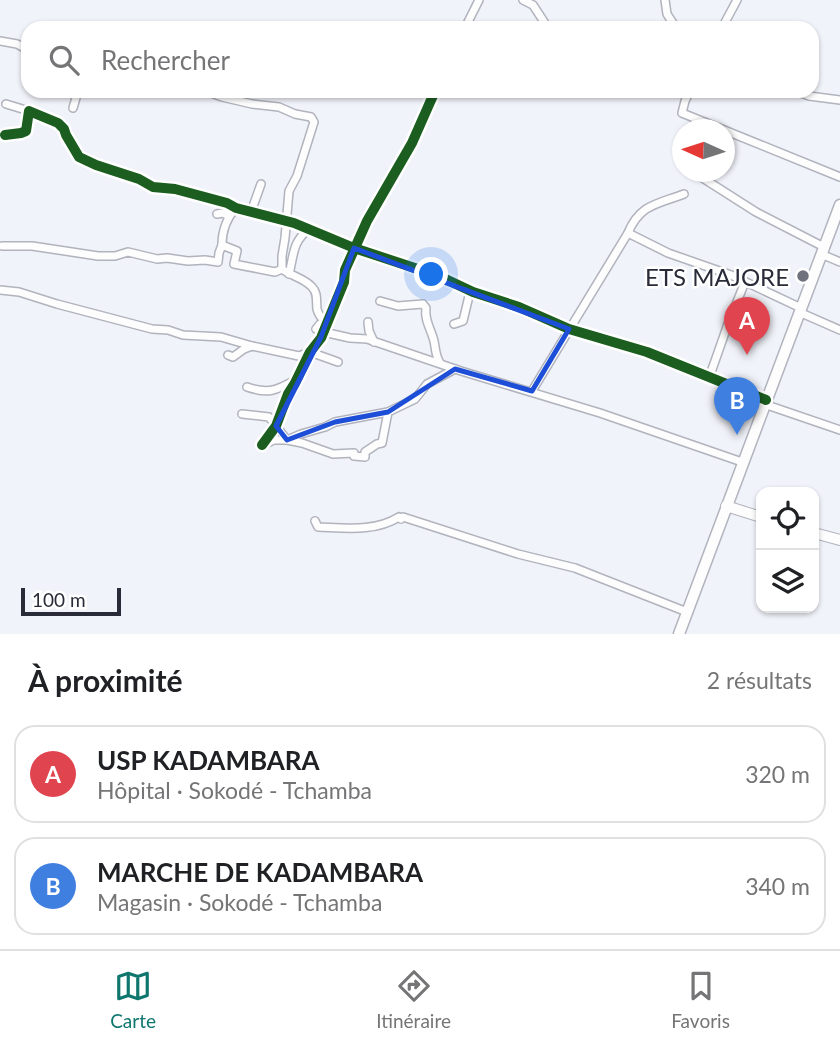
<!DOCTYPE html>
<html lang="fr">
<head>
<meta charset="utf-8">
<style>
	body { margin:0; font-family:Lato,sans-serif; background:#f6f6f6; color:#202124 }
	.controls { position:absolute; right:21px; bottom:21px; display:grid; overflow:hidden; border-radius:14px; box-shadow:0 2px 5px #0004 }
	.controls button { width:63px; height:63px; display:grid; place-items:center; padding:0; border:0; border-bottom:2px solid #e0e0e0; background:#fff; color:#202124; font:35px sans-serif }
	.compass { position:absolute; left:672px; top:119px; width:63px; height:63px; border-radius:50%; background:#fff; box-shadow:0 2px 5px #0004; rotate:273deg }
	.scale { position:absolute; left:21px; bottom:18px; width:100px; box-sizing:border-box; padding-left:7px; border:4px solid #292b39; border-top:0; font-size:19px; line-height:24px; white-space:nowrap; color:#292b39; -webkit-text-stroke:5px #fff; paint-order:stroke }
	.you { position:absolute; left:432px; top:275px; width:24px; height:24px; margin:-18px; border:5px solid #fff; border-radius:50%; background:#1a73e8; box-shadow:0 0 0 10px #1a73e833 }
	.badge { display:grid; place-items:center; width:46px; height:46px; border-radius:50%; background:#0f766e; color:#fff; font-size:23px; font-weight:700 }
	.pin { position:absolute; translate:-50% -58px; filter:drop-shadow(0 2px 4px #0008) }
	.pin::after { content:''; position:absolute; top:37px; width:24px; height:21px; background:inherit; clip-path:polygon(0 0,100% 0,50% 100%) }
	.list { margin:0; padding:0; list-style:none }
	h2 { display:flex; justify-content:space-between; align-items:center; height:91px; margin:0; padding:0 28px; font-size:30px }
	h2 small { font-size:23px; font-weight:400; color:#757577 }
	.list li { display:grid; grid-template-columns:46px 1fr auto; gap:21px; align-items:center; box-sizing:border-box; height:98px; margin:0 14px 14px; padding:0 14px; border:2px solid #e0e0e0; border-radius:21px }
	.list b { display:block; font-size:26px; white-space:nowrap }
	.list p { margin:0; font-size:23px; white-space:nowrap; color:#757577 }
	.list em { font-size:23px; font-style:normal; color:#757577 }
	.icon { flex:none; width:38px; height:38px; fill:none; stroke:currentColor; stroke-width:2; stroke-linecap:round; stroke-linejoin:round }
	.map { position:relative; flex:none; width:840px; height:634px; overflow:hidden }
	.search { position:absolute; background:#fff; box-shadow:0 2px 5px #0004; left:21px; right:21px; top:21px; height:77px; display:flex; align-items:center; gap:18px; box-sizing:border-box; padding:0 24px; border-radius:21px; color:#757577; font-size:26px }
	.sheet { height:315px; background:#fff }
	nav { display:flex; justify-content:space-around; align-items:center; box-sizing:border-box; height:98px; border-top:2px solid #e0e0e0; background:#fff; font-size:19px; color:#757577 }
	nav a { display:grid; justify-items:center; gap:4px }
	nav .on { color:#0f766e }
	.map>svg:first-child { display:block }
</style>
</head>
<body>
<div class="map">
<svg width="840" height="634" viewBox="0 0 840 634">
	<rect width="100%" height="100%" fill="#f1f3fa"/>
	<g fill="none" stroke-linecap="round" stroke-linejoin="round">
		<defs>
			<g id="minor">
				<polyline points="523,0 533,5 548,28"/>
				<polyline points="665,0 667,14 676,28"/>
				<polyline points="465,28 479,0"/>
				<polyline points="722,28 737,0"/>
				<polyline points="0,41 17,44 28,50"/>
				<path d="M206,91l16,6 30,7 27,3 16,7 16,3 3,5 -17,54 -8,15 -4,47 -3,18v13c9,7 22,9 30,18 6,6 4,13 5,22 1,5 5,10 9,14l-6,1 -4,5"/>
				<polyline points="690,91 685,101 682,113 724,130"/>
				<polyline points="796,91 809,96 840,100"/>
				<polyline points="6,104 29,111"/>
				<polyline points="73,108 78,91"/>
				<polyline points="724,130 840,177"/>
				<polyline points="5,135 21,133 26,131 29,111 58,123 64,129 66,135 79,157 96,165 139,179 153,187 175,189 227,203 236,208 294,223 354,248 439,276 473,292 519,307 569,329 647,352 766,400"/>
				<polyline points="698,175 756,212 824,247"/>
				<polyline points="251,212 261,184"/>
				<polyline points="217,214 223,213 229,216"/>
				<path d="M628,233c12,-29 30,-29 56,-39"/>
				<path d="M222,245c0,-15 4,-26 14,-37"/>
				<polyline points="2,246 32,246 98,256 115,256 128,252 157,259 167,258 188,261 205,260 218,262 219,253 222,245 237,251 234,264 275,272 282,269"/>
				<polyline points="821,254 840,262"/>
				<path d="M289,274c5,-19 3,-32 20,-45"/>
				<polyline points="430,282 439,276"/>
				<polyline points="0,290 19,292 57,304 152,329 168,330 183,335 221,337 252,346"/>
				<path d="M380,301l18,5 25,-2 3,4c-2,12 5,21 8,33 2,9 1,14 6,22"/>
				<polyline points="799,312 840,330"/>
				<polyline points="368,322 369,331 374,342"/>
				<polyline points="454,324 463,321 469,296 473,292"/>
				<polyline points="321,338 328,333 350,338 367,339 461,371 600,413 742,462"/>
				<polyline points="228,355 233,357 244,349 252,346 299,356 310,352 338,362"/>
				<polyline points="709,378 728,324 745,282"/>
				<path d="M247,387c21,7 29,4 48,-7"/>
				<polyline points="532,391 628,233 668,253 731,275 801,308"/>
				<polyline points="764,404 840,430"/>
				<polyline points="242,414 269,417 287,440 302,443 333,454 354,453 354,456 365,457 365,452 377,444 382,443 388,412 415,399 427,384 455,369"/>
				<polyline points="262,445 276,426 288,394 295,383 310,352 321,338 344,282 345,270 367,221 412,143 435,91"/>
				<polyline points="263,445 274,440 287,440 301,434 325,427 335,422 388,412"/>
				<path d="M315,521l3,6c28,1 57,5 81,-10l2,2 2,-2 115,37 57,14 112,44"/>
			</g>
			<g id="secondary">
				<polyline points="726,506 761,517"/>
				<polyline points="814,533 840,540"/>
			</g>
			<polyline id="primary" points="679,634 840,205"/>
		</defs>
		<use href="#minor" stroke="#b1b3bd" stroke-width="10"/>
		<use href="#secondary" stroke="#b1b3bd" stroke-width="12"/>
		<use href="#primary" stroke="#b1b3bd" stroke-width="13"/>
		<use href="#minor" stroke="#fdfdfe" stroke-width="7"/>
		<use href="#secondary" stroke="#fdfdfe" stroke-width="10"/>
		<use href="#primary" stroke="#fdfdfe" stroke-width="10"/>
		<defs>
			<g id="cycleway">
				<polyline points="5,135 21,133 26,131 29,111 58,123 64,129 66,135 79,157 96,165 139,179 153,187 175,189 227,203 236,208 294,223 354,248 439,276 473,292 519,307 569,329 647,352 766,400"/>
				<polyline points="262,445 276,426 288,394 295,383 310,352 321,338 344,282 345,270 367,221 412,143 435,91"/>
			</g>
		</defs>
		<use href="#cycleway" stroke="#fff" stroke-width="15"/>
		<use href="#cycleway" stroke="#1b5e20" stroke-width="10"/>
	</g>
	<path fill="none" stroke="#1d4ed8" stroke-width="5" stroke-linejoin="round" d="M354,248l215,81 -37,62 -77,-22 -67,43 -53,10 -48,18 -11,-14 45,-89z"/>
	<circle fill="#6f717d" stroke="#fff" stroke-width="2.5" cx="803" cy="276" r="7"/>
	<g text-anchor="middle" dominant-baseline="central" stroke-width="5" stroke-linejoin="round" paint-order="stroke">
		<g font-size="24" fill="#292b39" stroke="#fff" text-anchor="end">
			<text x="789" y="276">ETS MAJORE</text>
		</g>
	</g>
</svg>
<div class="controls">
<button><svg class="icon" aria-label="locate" viewBox="0 0 24 24"><circle cx="12" cy="12" r="6"/><path d="M12 2v4M12 18v4M2 12h4M18 12h4"/></svg></button>
<button><svg class="icon" aria-label="layers" viewBox="0 0 24 24"><path d="M12 4l9 5-9 5-9-5zM3 14l9 5 9-5"/></svg></button>
</div>
<svg class="compass" viewBox="-18 -18 36 36"><path d="M0-13l5 13h-10z" fill="#e53935"/><path d="M0 13l5-13h-10z" fill="#757577"/></svg>
<div class="scale">100 m</div>
<div class="you"></div>
<div class="pin badge" style="left:747px;top:355px;background:#e0444e">A</div>
<div class="pin badge" style="left:737px;top:435px;background:#3f7fe0">B</div>
<div class="search"><svg class="icon" aria-label="search" viewBox="0 0 24 24"><circle cx="10" cy="10" r="6"/><path d="M15 15l6 6"/></svg>Rechercher</div>
</div>
<section class="sheet">
<h2>À proximité<small>2 résultats</small></h2>
<ul class="list">
<li><span class="badge" style="background:#e0444e">A</span><div><b>USP KADAMBARA</b><p>Hôpital · Sokodé - Tchamba</p></div><em>320 m</em></li>
<li><span class="badge" style="background:#3f7fe0">B</span><div><b>MARCHE DE KADAMBARA</b><p>Magasin · Sokodé - Tchamba</p></div><em>340 m</em></li>
</ul>
</section>
<nav>
<a class="on"><svg class="icon" aria-label="map" viewBox="0 0 24 24"><path d="M3 6l6-2 6 2 6-2v14l-6 2-6-2-6 2zM9 4v14M15 6v14"/></svg>Carte</a>
<a><svg class="icon" aria-label="directions" viewBox="0 0 24 24"><path d="M12 3l9 9-9 9-9-9zM9 14v-3h6M13 9l2 2-2 2"/></svg>Itinéraire</a>
<a><svg class="icon" aria-label="saved" viewBox="0 0 24 24"><path d="M7 4h10v16l-5-4-5 4z"/></svg>Favoris</a>
</nav>
</body>
</html>
